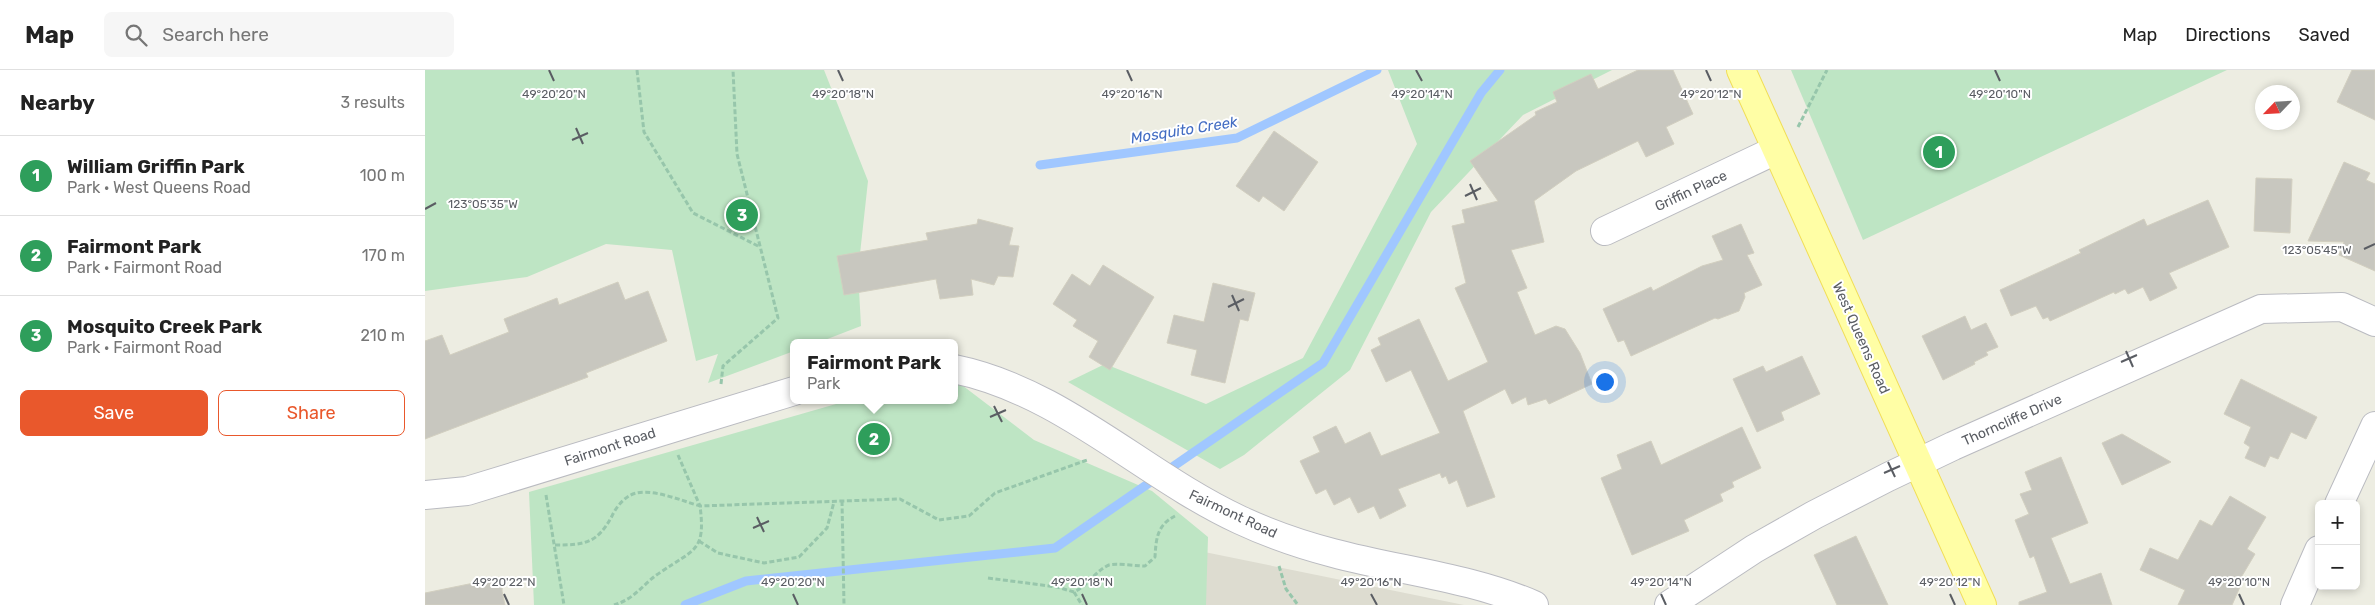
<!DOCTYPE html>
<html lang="en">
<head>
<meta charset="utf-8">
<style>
	body { margin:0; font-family:Rubik,sans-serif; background:#f6f6f6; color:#222 }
	.controls { position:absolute; right:15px; bottom:15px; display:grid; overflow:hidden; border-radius:8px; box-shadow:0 2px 8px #0003 }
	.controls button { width:45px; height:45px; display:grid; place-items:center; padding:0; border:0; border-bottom:1px solid #e0e0e0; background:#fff; color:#222; font:25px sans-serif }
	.compass { position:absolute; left:1830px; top:15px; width:45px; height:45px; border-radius:50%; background:#fff; box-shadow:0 2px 8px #0003; rotate:245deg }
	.you { position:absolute; left:1179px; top:311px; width:18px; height:18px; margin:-12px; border:4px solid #fff; border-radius:50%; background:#1a73e8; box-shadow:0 0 0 8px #1a73e833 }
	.badge { display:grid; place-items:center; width:32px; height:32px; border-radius:50%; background:#e9582c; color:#fff; font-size:16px; font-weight:700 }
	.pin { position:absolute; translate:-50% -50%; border:2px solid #fff; box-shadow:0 1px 5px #0006 }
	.popup { position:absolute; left:365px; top:269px; width:168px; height:65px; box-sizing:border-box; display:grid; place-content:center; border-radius:8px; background:#fff; filter:drop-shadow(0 1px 4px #0005); font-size:16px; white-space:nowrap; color:#767676 }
	.popup b { font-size:19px; color:#222 }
	.popup::after { content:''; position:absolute; left:50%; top:100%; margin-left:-10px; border:10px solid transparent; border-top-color:#fff }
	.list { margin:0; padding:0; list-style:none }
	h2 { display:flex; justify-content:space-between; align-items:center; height:65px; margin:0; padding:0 20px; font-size:21px }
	h2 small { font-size:16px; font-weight:400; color:#767676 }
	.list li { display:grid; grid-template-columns:32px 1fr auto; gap:15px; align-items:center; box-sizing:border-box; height:80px; padding:0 20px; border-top:1px solid #e0e0e0 }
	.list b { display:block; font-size:19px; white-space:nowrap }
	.list p { margin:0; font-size:16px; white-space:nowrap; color:#767676 }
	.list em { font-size:16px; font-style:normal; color:#767676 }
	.actions { display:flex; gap:10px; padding:15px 20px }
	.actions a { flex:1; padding:11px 0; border:1px solid #e9582c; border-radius:8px; text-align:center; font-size:18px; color:#e9582c }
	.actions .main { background:#e9582c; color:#fff }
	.icon { flex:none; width:28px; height:28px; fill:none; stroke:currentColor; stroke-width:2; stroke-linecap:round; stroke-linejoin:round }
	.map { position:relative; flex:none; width:1950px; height:535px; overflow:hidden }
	header { display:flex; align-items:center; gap:30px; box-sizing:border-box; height:70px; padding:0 25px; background:#fff; border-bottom:1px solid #e0e0e0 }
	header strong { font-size:24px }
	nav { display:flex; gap:28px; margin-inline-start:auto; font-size:18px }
	.search { width:350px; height:45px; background:#f6f6f6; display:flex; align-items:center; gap:12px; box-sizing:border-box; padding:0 18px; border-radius:8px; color:#767676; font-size:19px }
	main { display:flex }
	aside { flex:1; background:#fff }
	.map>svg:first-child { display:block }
</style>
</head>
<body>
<header>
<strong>Map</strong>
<div class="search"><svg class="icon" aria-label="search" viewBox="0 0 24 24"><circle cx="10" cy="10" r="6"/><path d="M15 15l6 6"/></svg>Search here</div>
<nav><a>Map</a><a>Directions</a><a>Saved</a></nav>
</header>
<main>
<aside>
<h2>Nearby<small>3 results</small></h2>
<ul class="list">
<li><span class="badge" style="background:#2e9e5b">1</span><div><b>William Griffin Park</b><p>Park · West Queens Road</p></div><em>100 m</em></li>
<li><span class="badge" style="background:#2e9e5b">2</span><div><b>Fairmont Park</b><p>Park · Fairmont Road</p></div><em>170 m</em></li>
<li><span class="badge" style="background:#2e9e5b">3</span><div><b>Mosquito Creek Park</b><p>Park · Fairmont Road</p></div><em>210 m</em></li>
</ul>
<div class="actions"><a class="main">Save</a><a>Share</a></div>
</aside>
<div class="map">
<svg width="1950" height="535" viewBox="0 0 1950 535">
	<rect width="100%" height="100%" fill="#edede2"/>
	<polygon fill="#dddcd0" points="745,475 1039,535 739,535"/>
	<g fill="#bee5c4">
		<polygon points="0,0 399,0 443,111 433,202 436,256 392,273 369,273 369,281 283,313 293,284 271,291 247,180 181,174 102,207 0,221"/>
		<polygon points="963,0 1187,0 1098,45 1006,142 925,300 819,385 795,399 643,312 680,294 781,334 878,288 992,74"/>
		<polygon points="1366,0 1802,0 1438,170"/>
		<polygon points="529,309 609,370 727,421 783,467 781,535 109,535 104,422 425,330 529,330"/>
	</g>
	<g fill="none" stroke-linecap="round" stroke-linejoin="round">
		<g stroke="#a0c7ff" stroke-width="9">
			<polyline points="615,95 812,68 952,0"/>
			<polyline points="260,535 321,511 630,478 898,293 1056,23 1075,0"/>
		</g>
	</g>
	<g fill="#c8c7bf" stroke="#d2cfc0">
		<polygon points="1213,0 1248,0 1268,44 1241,57 1249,74 1221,87 1213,71 1151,101 1109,131 1119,172 1086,180 1102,218 1092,222 1110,265 1131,256 1140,259 1155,283 1167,314 1124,334 1121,329 1103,335 1101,327 1087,334 1080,319 1038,341 1070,427 1042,437 1032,410 1024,414 1021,406 1017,408 1015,403 973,419 981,436 955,449 949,436 933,443 925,427 909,435 901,419 891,424 875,391 895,382 888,367 911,356 920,374 945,362 956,386 1015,363 986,300 961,312 946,280 956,275 953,268 994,249 1023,311 1063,292 1030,218 1041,213 1027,156 1040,153 1037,140 1073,131 1045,91 1111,45 1110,42 1132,32 1128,22 1166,4 1173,19"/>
		<polygon points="1927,0 1950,0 1950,50 1912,32"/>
		<polygon points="849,61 893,92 859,141 838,126 834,132 811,116"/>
		<polygon points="1919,92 1945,103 1941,110 1950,114 1950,201 1914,185 1919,172 1883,171"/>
		<polygon points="1831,108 1867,109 1865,163 1829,161"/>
		<polygon points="1783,130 1804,177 1744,203 1752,218 1725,231 1718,217 1703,224 1700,219 1690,224 1689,222 1625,251 1623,247 1618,249 1611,236 1586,246 1575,220 1656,183 1654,180 1719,149 1722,156"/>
		<polygon points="553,149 588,158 584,175 594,176 588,207 573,206 569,215 546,209 548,225 515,229 511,209 419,225 412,186 503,170 501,163 552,154"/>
		<polygon points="1316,154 1329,183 1322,185 1337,215 1319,223 1320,227 1314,241 1293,249 1290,248 1206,286 1199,270 1193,272 1178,239 1226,217 1228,221 1277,196 1298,190 1287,166"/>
		<polygon points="678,195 729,227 685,300 664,287 673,271 648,256 652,250 628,234 647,204 665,216"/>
		<polygon points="193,212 200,230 223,221 242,271 161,303 163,307 0,369 0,271 17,265 25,285 84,262 79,249 132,228 134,235"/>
		<polygon points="788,213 830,223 823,251 815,249 800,313 766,305 772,280 742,273 749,245 779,252"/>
		<polygon points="1540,246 1546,260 1561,253 1573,277 1561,282 1563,285 1549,292 1550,294 1518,310 1497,266"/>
		<polygon points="1377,286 1395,324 1356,342 1359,350 1332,362 1308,309 1338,296 1341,302"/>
		<polygon points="1816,309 1892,347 1881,369 1866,362 1853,389 1845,386 1840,397 1820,388 1825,377 1819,373 1826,357 1799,344"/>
		<polygon points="1317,357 1336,398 1307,412 1309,417 1295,424 1298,431 1259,450 1264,461 1207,485 1176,408 1197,399 1192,385 1226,371 1236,395"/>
		<polygon points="1697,364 1746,392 1697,415 1677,373"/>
		<polygon points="1636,387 1663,453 1626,468 1645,514 1676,503 1687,535 1594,535 1594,532 1622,522 1609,486 1605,488 1590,450 1604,444 1595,424 1607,420 1600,402"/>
		<polygon points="1805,426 1841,447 1822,479 1830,484 1811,516 1815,517 1807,535 1753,535 1760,520 1715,500 1725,478 1753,490 1775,450 1787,456"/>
		<polygon points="1431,466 1463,535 1412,535 1389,485"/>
		<polygon points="78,507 77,521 80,535 0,535 0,523"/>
	</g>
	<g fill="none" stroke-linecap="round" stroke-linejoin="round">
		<defs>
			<g id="minor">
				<polyline points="1180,161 1351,80"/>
				<path d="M529,299c108,22 189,106 286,151 30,14 62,25 93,33 67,18 136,24 201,52"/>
				<polyline points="0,425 42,421 369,321"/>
				<polyline points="1914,434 1950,356"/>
				<polyline points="1244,535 1329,479 1389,445 1463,407 1528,376 1836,239 1917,237 1950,252"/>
				<polyline points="1870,535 1894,480"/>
			</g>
			<polyline id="major" points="1316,0 1557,535"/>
		</defs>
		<use href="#minor" stroke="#babbc1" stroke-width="30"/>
		<use href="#major" stroke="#f1de57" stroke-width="30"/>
		<g stroke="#97c6ab" stroke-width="3" stroke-dasharray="5 2.5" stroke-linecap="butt">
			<polyline points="212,0 219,62 268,143 335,177"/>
			<polyline points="1373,57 1402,0"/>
			<polyline points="296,314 298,296 353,248 312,84 308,0"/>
			<polyline points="253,385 275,436 475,429 514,450 544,446 570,423 662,390"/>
			<polyline points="121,425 139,535"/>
			<polyline points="417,431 419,535"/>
			<polyline points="274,471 293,483 339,493 374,487 402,458 409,432"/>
			<path d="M130,475c29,0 42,-1 57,-29 3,-7 10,-16 17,-20 17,-11 53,5 71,10 6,46 -6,43 -39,66 -18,11 -24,26 -47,33"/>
			<polyline points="854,496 861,519 873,535"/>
			<path d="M563,508l69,9 17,5c15,-7 21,-21 35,-27 7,-2 28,1 36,1l10,-9c1,-18 2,-32 20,-41"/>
			<polyline points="649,522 657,535"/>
		</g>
		<use href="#minor" stroke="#fff" stroke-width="28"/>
		<use href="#major" stroke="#fffea5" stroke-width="28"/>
	</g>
	<path fill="none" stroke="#5a5d63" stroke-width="2" d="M124,0l5,11M413,0l5,11M702,0l5,11M991,0l6,11M1281,0l5,11M1570,0l5,11M151,58l7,16M147,70l16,-7M1045,114l7,16M1040,126l16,-8M0,139l11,-6M1939,179l11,-5M807,225l7,16M803,237l16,-8M1701,281l7,16M1696,292l16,-7M569,336l8,16M565,347l16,-7M1463,392l7,15M1459,403l16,-7M332,447l7,15M328,458l16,-7M79,524l5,11M368,524l5,11M657,524l5,11M946,524l6,11M1236,524l5,11M1525,524l5,11M1814,524l5,11"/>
	<g text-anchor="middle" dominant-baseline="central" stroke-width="4" stroke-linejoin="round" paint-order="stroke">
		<g font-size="14" fill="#5a5d63" stroke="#fff">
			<text transform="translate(1266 121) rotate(-25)">Griffin Place</text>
			<text transform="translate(1436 268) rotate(66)">West Queens Road</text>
			<text transform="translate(1587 350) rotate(-24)">Thorncliffe Drive</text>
			<text transform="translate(185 377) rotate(-18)">Fairmont Road</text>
			<text transform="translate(808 444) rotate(25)">Fairmont Road</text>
		</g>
		<g font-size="15" font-style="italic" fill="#436dc3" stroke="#fff">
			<text transform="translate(759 60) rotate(-9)">Mosquito Creek</text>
		</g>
	</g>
	<g font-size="12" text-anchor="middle" fill="#5a5d63" stroke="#fff" stroke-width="4" stroke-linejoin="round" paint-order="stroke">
		<text x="1575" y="28">49°20'10"N</text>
		<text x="129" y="28">49°20'20"N</text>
		<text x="418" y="28">49°20'18"N</text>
		<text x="707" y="28">49°20'16"N</text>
		<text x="997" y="28">49°20'14"N</text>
		<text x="1286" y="28">49°20'12"N</text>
		<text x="58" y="138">123°05'35"W</text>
		<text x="1892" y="184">123°05'45"W</text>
		<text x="79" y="516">49°20'22"N</text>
		<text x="368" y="516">49°20'20"N</text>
		<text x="657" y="516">49°20'18"N</text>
		<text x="946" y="516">49°20'16"N</text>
		<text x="1236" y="516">49°20'14"N</text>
		<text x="1525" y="516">49°20'12"N</text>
		<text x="1814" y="516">49°20'10"N</text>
	</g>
</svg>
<div class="controls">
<button>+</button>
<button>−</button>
</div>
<svg class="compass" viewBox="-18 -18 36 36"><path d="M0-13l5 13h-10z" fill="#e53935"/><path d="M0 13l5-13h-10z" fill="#767676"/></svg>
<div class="you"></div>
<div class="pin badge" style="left:1514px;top:82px;background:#2e9e5b">1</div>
<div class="pin badge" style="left:449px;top:369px;background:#2e9e5b">2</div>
<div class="popup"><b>Fairmont Park</b>Park</div>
<div class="pin badge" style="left:317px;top:145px;background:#2e9e5b">3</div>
</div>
</main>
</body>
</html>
